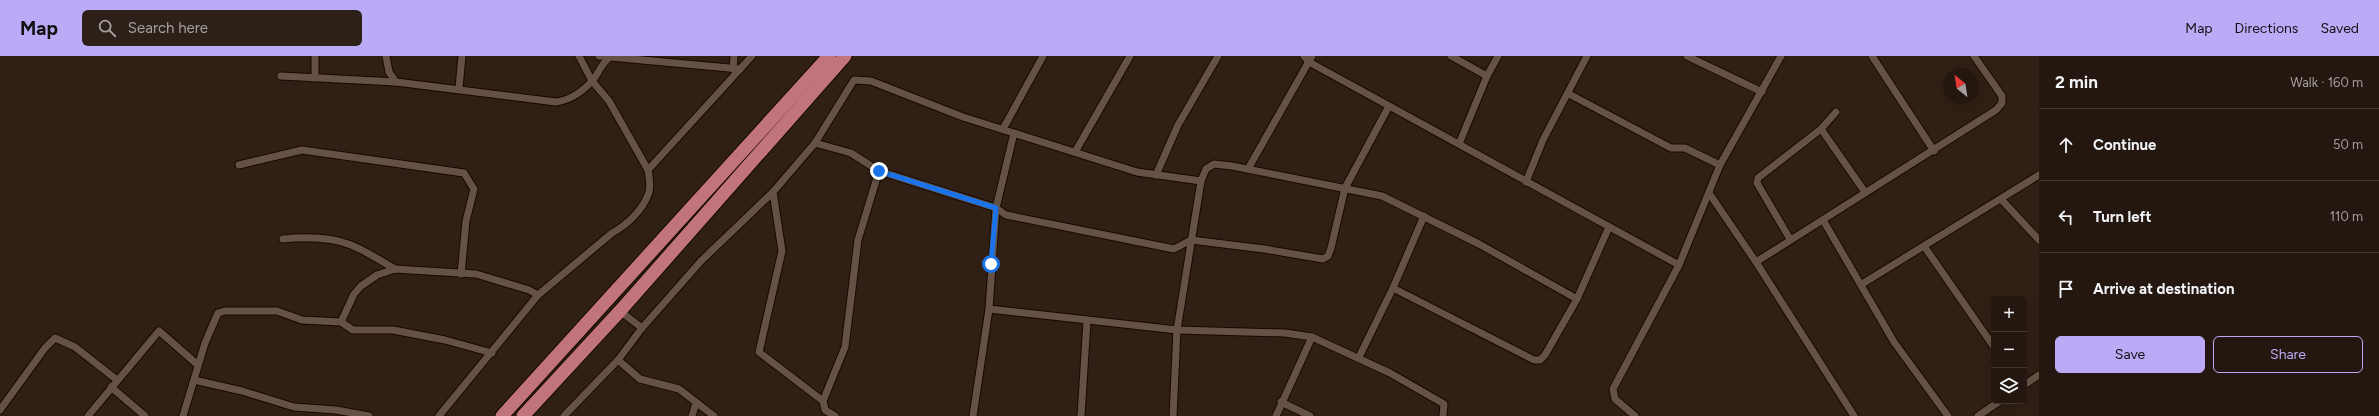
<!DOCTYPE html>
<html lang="en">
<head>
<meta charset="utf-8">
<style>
	body { margin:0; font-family:Figtree,sans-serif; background:#2c2018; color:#f1f3f6 }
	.controls { position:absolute; right:12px; bottom:12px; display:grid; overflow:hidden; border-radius:6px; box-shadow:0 4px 16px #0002 }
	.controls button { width:36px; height:36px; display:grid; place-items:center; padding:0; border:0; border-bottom:1px solid #41362f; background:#24170f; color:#f1f3f6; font:20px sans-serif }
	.compass { position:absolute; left:1943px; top:12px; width:36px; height:36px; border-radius:50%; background:#24170f; box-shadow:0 4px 16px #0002; rotate:330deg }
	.stop { position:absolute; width:12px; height:12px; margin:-9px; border:3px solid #1a73e8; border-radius:50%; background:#fff }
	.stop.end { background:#1a73e8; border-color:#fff; box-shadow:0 1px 4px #0008 }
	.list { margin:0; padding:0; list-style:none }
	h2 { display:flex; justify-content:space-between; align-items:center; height:52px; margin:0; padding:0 16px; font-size:17px }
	h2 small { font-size:13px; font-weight:400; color:#a39f9e }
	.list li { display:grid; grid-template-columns:26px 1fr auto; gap:12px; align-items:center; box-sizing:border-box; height:72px; padding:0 16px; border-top:1px solid #41362f }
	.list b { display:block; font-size:15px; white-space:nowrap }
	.list em { font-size:13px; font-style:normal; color:#a39f9e }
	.actions { display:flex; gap:8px; padding:12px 16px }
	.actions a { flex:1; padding:9px 0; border:1px solid #bbaaf6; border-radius:6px; text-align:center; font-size:14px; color:#bbaaf6 }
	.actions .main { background:#bbaaf6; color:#111 }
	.icon { flex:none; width:22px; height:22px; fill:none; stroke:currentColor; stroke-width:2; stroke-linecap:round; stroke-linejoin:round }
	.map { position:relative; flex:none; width:2039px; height:360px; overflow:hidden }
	header { display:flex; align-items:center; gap:24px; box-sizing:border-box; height:56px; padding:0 20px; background:#bbaaf6; color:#111 }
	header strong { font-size:19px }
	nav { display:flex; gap:22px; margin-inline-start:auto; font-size:14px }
	.search { width:280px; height:36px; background:#2c2018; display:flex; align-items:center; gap:10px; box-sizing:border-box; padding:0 14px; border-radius:6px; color:#a39f9e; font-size:15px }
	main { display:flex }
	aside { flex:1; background:#24170f }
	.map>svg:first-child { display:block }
</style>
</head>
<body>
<header>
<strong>Map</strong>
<div class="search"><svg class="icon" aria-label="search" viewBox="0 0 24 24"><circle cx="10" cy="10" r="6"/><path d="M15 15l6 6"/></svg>Search here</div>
<nav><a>Map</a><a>Directions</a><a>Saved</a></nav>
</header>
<main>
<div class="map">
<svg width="2039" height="360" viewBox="0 0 2039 360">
	<rect width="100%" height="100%" fill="#301f14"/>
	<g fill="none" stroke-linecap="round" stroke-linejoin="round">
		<defs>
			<g id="minor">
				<polyline points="386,0 389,16 396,26"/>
				<polyline points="579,0 592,25 609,45 648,114"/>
				<polyline points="599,0 740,13"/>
				<polyline points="1304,0 1309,6 1679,209"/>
				<polyline points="1451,0 1487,20"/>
				<polyline points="1687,0 1762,36"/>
				<polyline points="1872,0 1934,95"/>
				<polyline points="733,13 734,0"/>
				<path d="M281,20l115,6 160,20c14,-2 27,-11 36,-21 7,-8 9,-17 17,-23"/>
				<polyline points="315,22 315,0"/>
				<polyline points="459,32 462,0"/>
				<polyline points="1569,38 1671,92 1685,92 1720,109"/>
				<polyline points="1003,73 1043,0"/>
				<polyline points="1821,73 1865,136"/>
				<polyline points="815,87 851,97 879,115"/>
				<polyline points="1459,88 1487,20 1498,0"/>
				<polyline points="1075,96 1130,0"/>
				<polyline points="239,109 302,94 464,117 474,133 466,165 461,218"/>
				<polyline points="1248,113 1312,0"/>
				<polyline points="1156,119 1178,69 1218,0"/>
				<polyline points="1526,126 1543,84 1587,0"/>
				<polyline points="773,136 782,195 759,296 823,345 825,354 835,360"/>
				<polyline points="1709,137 1756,206 1854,360"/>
				<polyline points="2001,143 2039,184"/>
				<polyline points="1823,164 1894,286 1948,360"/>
				<path d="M283,183c21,-2 48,-2 68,6 15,6 30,16 44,24"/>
				<polyline points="1790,183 1757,127 1758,122 1821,73 1836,56"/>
				<polyline points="1924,190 1994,291"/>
				<polyline points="1756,206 1996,54 2002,47 2002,40 1974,0"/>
				<polyline points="1862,228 2039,119"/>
				<polyline points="1393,232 1534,304 1540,304 1545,299 1577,243 1609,171"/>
				<polyline points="989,253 1177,274 1285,277 1312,281 1390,317 1444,348 1443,360"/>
				<polyline points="620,255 642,272"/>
				<polyline points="341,266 354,238 361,230 377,219 395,213 476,218 529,234 538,239"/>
				<polyline points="1359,301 1393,232 1424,160"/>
				<polyline points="618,304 640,323 679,333 714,360"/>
				<polyline points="194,324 242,335 294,351 336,354 369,360"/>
				<polyline points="2024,329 2039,319"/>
				<polyline points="111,331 145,360"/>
				<polyline points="823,345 845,291 858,184 879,115 996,152 1006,159 1174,193 1191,184 1264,193 1323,203 1328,200 1331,192 1345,132 1389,50"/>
				<polyline points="1281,346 1310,360"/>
				<polyline points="0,354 45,292 55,282 75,291 117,324"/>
				<polyline points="88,360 159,275 198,309"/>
				<polyline points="183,360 205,287 218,257 225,255 277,255 302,264 341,266 353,274 393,274 445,284 492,297"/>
				<path d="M439,360l99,-121 74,-62c15,-8 32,-24 37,-41 2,-7 0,-16 -1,-22l104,-114"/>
				<polyline points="564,360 618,304 642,272 701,205 773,136 815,87 854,24 871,25 963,61 1137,116 1201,125"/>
				<polyline points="692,360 696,347"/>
				<polyline points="973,360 989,253 996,152 1014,77"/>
				<polyline points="1081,360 1087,265"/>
				<polyline points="1173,360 1177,274 1201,125 1206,113 1214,108 1232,110 1382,140 1479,188 1577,243"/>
				<polyline points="1276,360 1312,281"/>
				<polyline points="1635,360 1615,343 1613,333 1679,209 1720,109 1781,0"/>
				<polyline points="1978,360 2000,345"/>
			</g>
			<g id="motorway">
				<polyline points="502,360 829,0"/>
				<polyline points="523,360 620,255 845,0"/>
			</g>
		</defs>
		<use href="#minor" stroke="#170902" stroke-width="9"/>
		<use href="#motorway" stroke="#170902" stroke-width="15"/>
		<use href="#minor" stroke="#655245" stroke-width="7"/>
		<use href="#motorway" stroke="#c2747d" stroke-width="13"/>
	</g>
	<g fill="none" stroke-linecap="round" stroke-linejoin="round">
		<polyline stroke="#1a73e8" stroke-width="5" points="879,115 996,152 991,208"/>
	</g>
</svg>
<div class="controls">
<button>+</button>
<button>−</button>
<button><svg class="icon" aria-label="layers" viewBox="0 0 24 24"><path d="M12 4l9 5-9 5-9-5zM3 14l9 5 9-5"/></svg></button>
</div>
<svg class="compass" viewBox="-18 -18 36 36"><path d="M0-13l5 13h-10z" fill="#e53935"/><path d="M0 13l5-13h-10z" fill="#a39f9e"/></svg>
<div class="stop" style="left:991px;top:208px"></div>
<div class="stop end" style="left:879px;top:115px"></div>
</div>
<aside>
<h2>2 min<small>Walk · 160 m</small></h2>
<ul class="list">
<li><svg class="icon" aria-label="ahead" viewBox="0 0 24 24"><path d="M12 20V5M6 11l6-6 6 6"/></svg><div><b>Continue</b></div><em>50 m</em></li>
<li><svg class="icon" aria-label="left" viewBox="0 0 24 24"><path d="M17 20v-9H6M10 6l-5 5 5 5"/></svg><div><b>Turn left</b></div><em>110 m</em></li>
<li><svg class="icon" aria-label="arrive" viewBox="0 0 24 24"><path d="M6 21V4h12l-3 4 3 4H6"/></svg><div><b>Arrive at destination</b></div></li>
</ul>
<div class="actions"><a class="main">Save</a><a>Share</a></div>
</aside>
</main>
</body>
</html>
